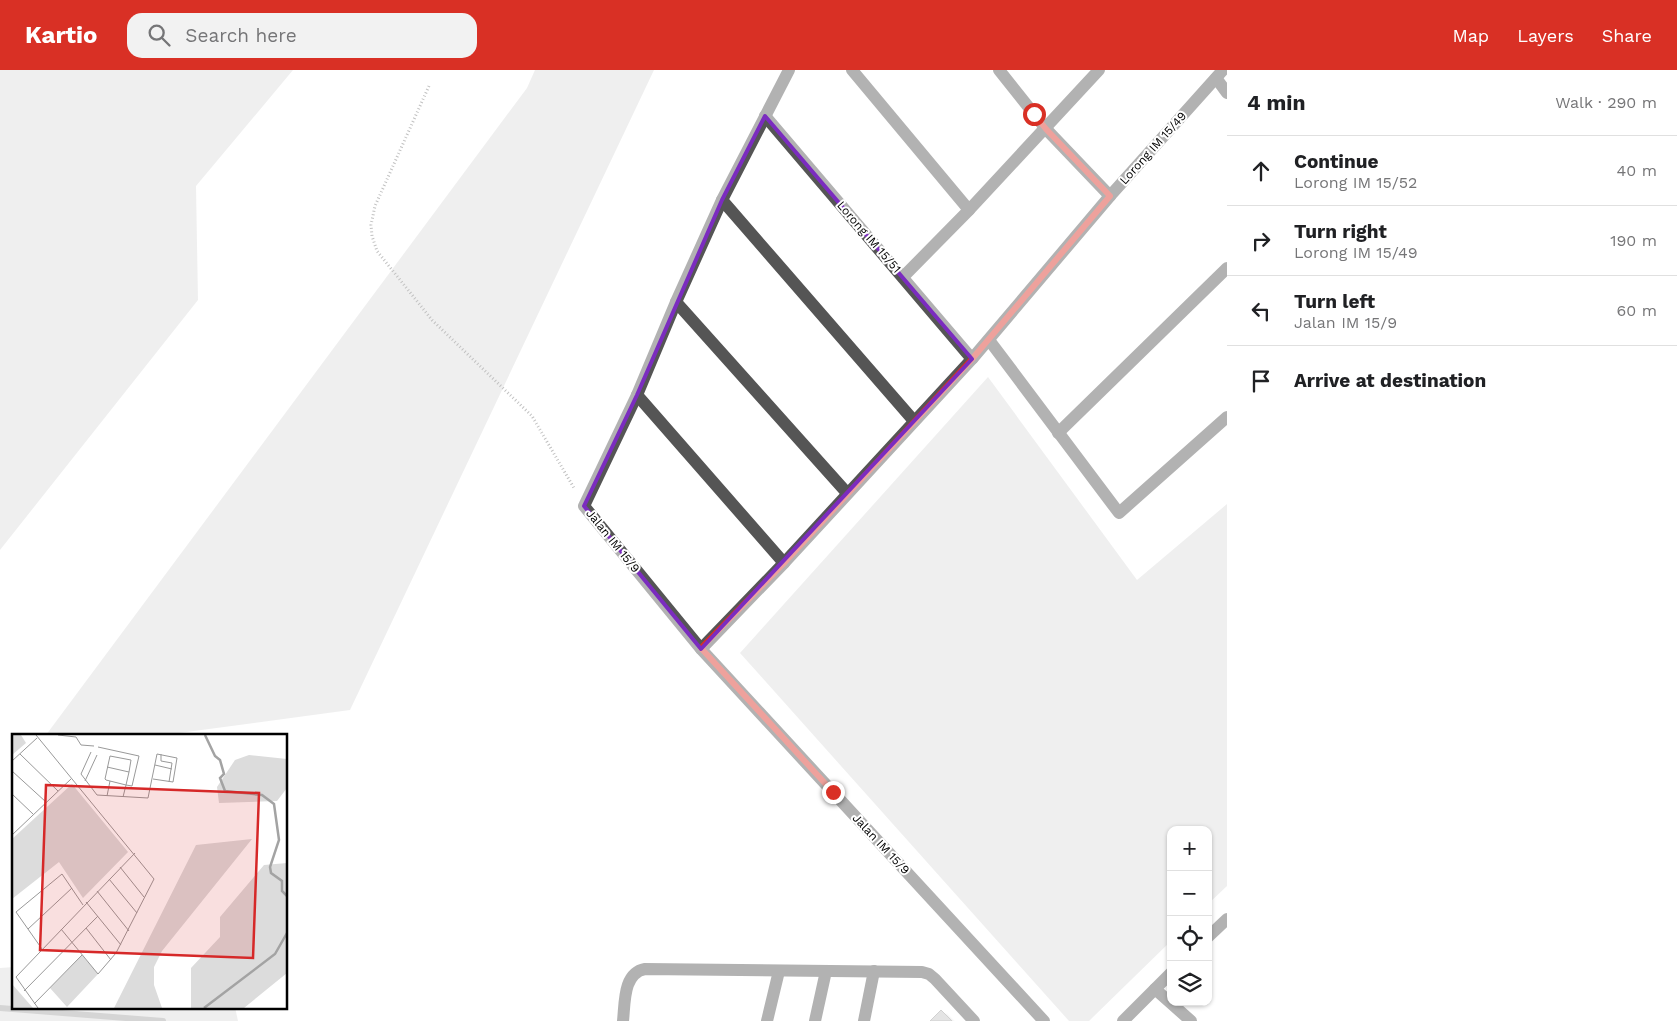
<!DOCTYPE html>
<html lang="en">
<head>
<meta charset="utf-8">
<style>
	body { margin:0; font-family:"Work Sans",sans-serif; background:#f2f2f2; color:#202124 }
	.controls { position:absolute; right:15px; bottom:15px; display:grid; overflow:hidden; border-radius:10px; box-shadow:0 1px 4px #0004 }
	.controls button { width:45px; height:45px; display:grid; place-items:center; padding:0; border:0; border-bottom:1px solid #e0e0e0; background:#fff; color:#202124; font:25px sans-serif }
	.stop { position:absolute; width:15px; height:15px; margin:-11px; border:4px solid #d93025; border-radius:50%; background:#fff }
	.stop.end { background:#d93025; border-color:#fff; box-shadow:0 1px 5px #0008 }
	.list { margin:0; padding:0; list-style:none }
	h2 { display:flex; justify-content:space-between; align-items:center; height:65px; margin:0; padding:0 20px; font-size:21px }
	h2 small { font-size:16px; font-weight:400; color:#757577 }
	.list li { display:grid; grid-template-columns:32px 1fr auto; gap:15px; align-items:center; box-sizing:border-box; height:70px; padding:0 20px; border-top:1px solid #e0e0e0 }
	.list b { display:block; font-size:19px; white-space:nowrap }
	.list p { margin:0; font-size:16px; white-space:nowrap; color:#757577 }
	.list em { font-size:16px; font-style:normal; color:#757577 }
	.icon { flex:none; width:28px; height:28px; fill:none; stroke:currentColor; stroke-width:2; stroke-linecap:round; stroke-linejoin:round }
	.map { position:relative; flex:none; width:1227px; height:951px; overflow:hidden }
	header { display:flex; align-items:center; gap:30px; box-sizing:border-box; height:70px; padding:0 25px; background:#d93025; color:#fff }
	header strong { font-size:24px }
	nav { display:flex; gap:28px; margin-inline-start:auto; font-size:18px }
	.search { width:350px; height:45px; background:#f2f2f2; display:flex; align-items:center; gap:12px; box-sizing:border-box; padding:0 18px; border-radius:15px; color:#757577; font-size:19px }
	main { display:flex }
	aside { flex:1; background:#fff }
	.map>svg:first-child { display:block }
</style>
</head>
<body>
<header>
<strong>Kartio</strong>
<div class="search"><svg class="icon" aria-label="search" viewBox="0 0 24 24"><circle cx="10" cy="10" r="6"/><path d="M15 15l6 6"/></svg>Search here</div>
<nav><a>Map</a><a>Layers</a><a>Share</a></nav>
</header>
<main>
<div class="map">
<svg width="1227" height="951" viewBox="0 0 1227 951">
	<defs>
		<filter id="shadow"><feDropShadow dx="4.5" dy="4.5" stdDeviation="1" flood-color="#0004"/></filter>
	</defs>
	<rect width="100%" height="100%" fill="#fff"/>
	<g fill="#dcdcdc">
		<polygon points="0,0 293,0 196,116 198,230 0,480"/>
		<polygon points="535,0 654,0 350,640 164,665 46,665 527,18"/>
		<polygon points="988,307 1137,510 1227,434 1227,816 1208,834 1208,760 1171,760 1171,871 1089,951 1069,951 740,583"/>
		<polygon points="14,897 14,937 235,937 238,951 0,951 0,898"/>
	</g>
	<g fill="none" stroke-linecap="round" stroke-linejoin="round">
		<polyline stroke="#a3a3a3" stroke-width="6" points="0,938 163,951"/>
	</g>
	<polygon fill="#c4c4c4" stroke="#999" filter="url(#shadow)" points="941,940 952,951 930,951"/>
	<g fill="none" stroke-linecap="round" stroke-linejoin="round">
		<polyline stroke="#777" stroke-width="3" stroke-dasharray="1 2.5" stroke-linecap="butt" points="429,16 375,136 371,155 372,166 377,181 432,250 532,346 574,418"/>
		<g stroke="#555" stroke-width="12">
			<polyline points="789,0 722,130 676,232 637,325 584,436 701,579 1044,951"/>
			<polyline points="852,0 969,140"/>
			<polyline points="999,0 1046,59 1110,126"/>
			<polyline points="1216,8 1227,23"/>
			<polyline points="765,46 972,289"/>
			<polyline points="722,130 914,351"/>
			<polyline points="903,207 969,140 1099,0"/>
			<polyline points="676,232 847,423"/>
			<polyline points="989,270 1119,443 1227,347"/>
			<polyline points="637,325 784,493"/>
			<polyline points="1058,363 1227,198"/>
			<polyline points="701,579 784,493 972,289 1110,126 1223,0"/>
			<polyline points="1208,867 1227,849"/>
			<polyline points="1155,919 1191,951"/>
			<path d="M623,951c2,-18 0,-48 22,-52l277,3 7,2 6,5 39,42"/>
			<polyline points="767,951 779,901"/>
			<polyline points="815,951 826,901"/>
			<polyline points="864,951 874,901"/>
			<polyline points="1123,951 1171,903"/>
		</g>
	</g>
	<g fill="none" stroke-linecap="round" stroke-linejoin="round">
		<polyline stroke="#d93025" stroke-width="6" points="833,722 701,578 784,493 972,289 1110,126 1046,59 1034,44"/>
	</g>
	<path d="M0 0H1227V951H0ZM765,46l207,243 -271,290 -117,-143 53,-111 85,-195z" fill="#fff" fill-opacity=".55" fill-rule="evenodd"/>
	<path fill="none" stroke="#7b2cbf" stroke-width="4" stroke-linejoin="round" d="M765,46l207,243 -271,290 -117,-143 53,-111 85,-195z"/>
	<g text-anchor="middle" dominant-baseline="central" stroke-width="4" stroke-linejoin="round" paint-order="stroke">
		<g font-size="12" fill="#000" stroke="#fff">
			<text transform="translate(1153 78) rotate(-48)">Lorong IM 15/49</text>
			<text transform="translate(869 167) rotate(49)">Lorong IM 15/51</text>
			<text transform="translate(613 471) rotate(51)">Jalan IM 15/9</text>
			<text transform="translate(881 774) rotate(47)">Jalan IM 15/9</text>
		</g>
	</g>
	<g transform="translate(12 664)">
		<rect width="275" height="275" fill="#fff"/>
		<path d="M0,1h9l5,8 -14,12zM237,21l38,4v29l-10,13 -58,2 -2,-16 18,-27zM60,50l56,68 -45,46 -24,-36 -47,37v-60zM240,105l-90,112 -8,16v18l8,23h-48l82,-163zM275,129v110l-43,35h-53v-40l29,-31v-20l44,-52zM70,221l16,19 -31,33 -17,-19zM0,250l21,24h-21z" fill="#dcdcdc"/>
		<path fill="none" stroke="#a3a3a3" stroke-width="2.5" d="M193,1l10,21 5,4 4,14 -4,4 5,13 37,4 12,9 5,36 -9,27 1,6 11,8v10l5,5M192,274l71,-54 12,-21"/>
		<path fill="none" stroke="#999" stroke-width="1" d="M24,1l118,144 -38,74 -18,21 -37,-45M46,1l18,2 5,8 13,1M86,13l41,9 -7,30 -6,-1 -20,-5 -1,-1 5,-23 21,4 -2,12 -3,13 -3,12M79,18l-10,22 16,21 51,3 9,-44 20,4 -4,24 -20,-3M8,20l38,37M149,20v7l11,2 -3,19M0,27l25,-23M143,31l17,4M95,33l22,5M0,37l34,31M73,47l12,-26M0,60l21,20M95,62l3,-15M0,101l59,-56M108,133l24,30M97,145l28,34M85,157l32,40M74,168l35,43M74,194l25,32M16,195l44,-41M30,215l-26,-37 46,-38 21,31M12,257l74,-75M22,270l48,-49M26,274l-22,-31 119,-124"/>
		<path fill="#d62828" fill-opacity="0.15" stroke="#d62828" stroke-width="2.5" d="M34,51l213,8 -6,165 -213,-8z"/>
		<rect width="275" height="275" fill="none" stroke="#000" stroke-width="2.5"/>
	</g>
</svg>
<div class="controls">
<button>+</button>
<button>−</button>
<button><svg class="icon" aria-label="locate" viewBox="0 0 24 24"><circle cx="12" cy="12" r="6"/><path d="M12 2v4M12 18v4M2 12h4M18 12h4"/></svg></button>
<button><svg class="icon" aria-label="layers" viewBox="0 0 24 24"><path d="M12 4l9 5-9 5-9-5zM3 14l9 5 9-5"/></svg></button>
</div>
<div class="stop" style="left:1034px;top:44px"></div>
<div class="stop end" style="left:833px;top:722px"></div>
</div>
<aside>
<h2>4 min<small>Walk · 290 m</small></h2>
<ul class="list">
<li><svg class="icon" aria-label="ahead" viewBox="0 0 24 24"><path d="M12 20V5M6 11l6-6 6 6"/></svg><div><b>Continue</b><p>Lorong IM 15/52</p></div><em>40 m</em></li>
<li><svg class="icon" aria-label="right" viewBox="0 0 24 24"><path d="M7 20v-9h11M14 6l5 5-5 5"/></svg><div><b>Turn right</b><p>Lorong IM 15/49</p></div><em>190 m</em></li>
<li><svg class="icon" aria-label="left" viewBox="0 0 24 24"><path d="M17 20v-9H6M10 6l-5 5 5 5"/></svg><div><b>Turn left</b><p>Jalan IM 15/9</p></div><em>60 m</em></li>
<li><svg class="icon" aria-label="arrive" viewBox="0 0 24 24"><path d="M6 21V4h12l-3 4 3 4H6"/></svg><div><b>Arrive at destination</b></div></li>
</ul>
</aside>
</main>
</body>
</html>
